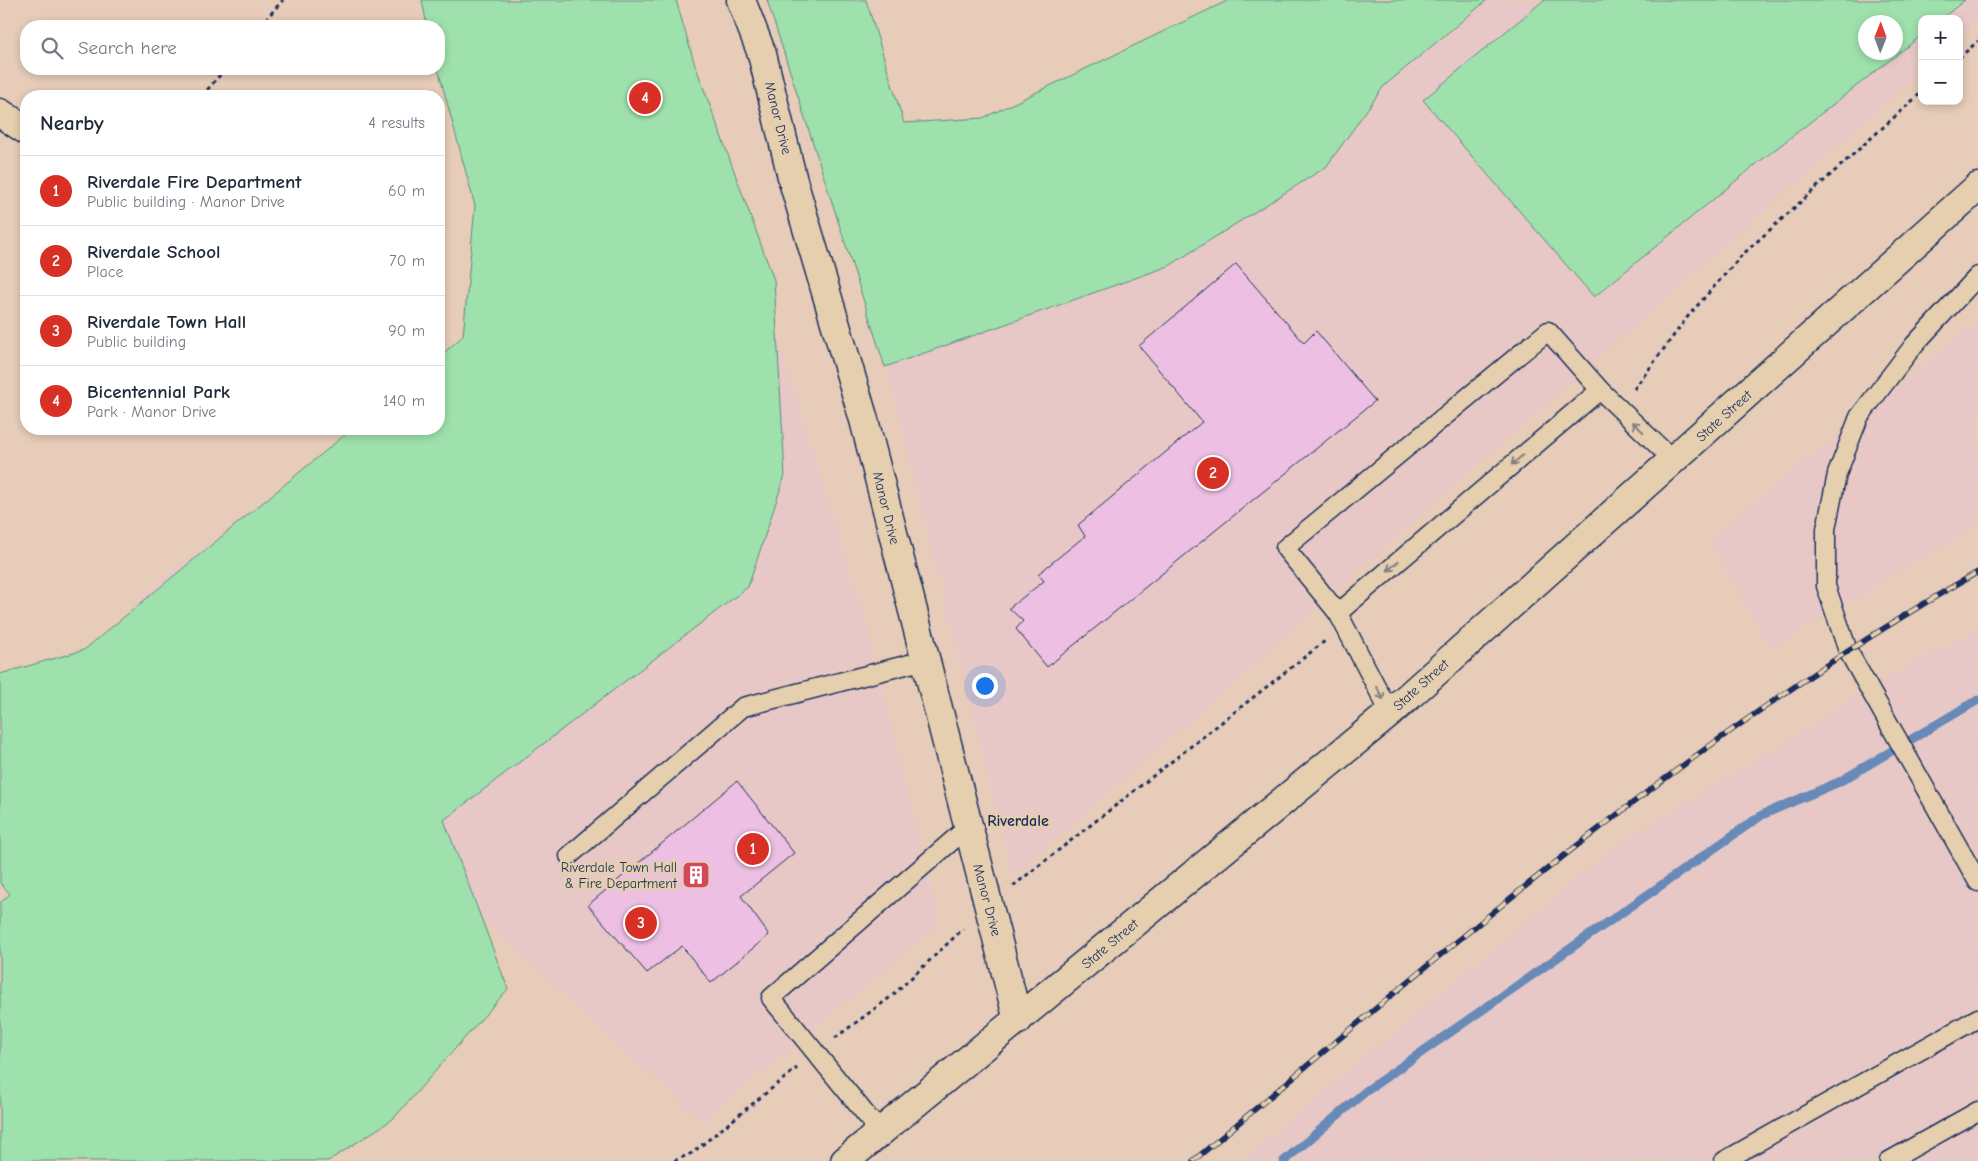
<!DOCTYPE html>
<html lang="en">
<head>
<meta charset="utf-8">
<style>
	body { margin:0; font-family:"Comic Neue",sans-serif; background:#f6f6f7; color:#1f2937 }
	.controls { position:absolute; right:15px; top:15px; display:grid; overflow:hidden; border-radius:10px; box-shadow:0 2px 8px #0003 }
	.controls button { width:45px; height:45px; display:grid; place-items:center; padding:0; border:0; border-bottom:1px solid #e0e1e3; background:#fff; color:#1f2937; font:25px sans-serif }
	.compass { position:absolute; left:1858px; top:15px; width:45px; height:45px; border-radius:50%; background:#fff; box-shadow:0 2px 8px #0003; rotate:1deg }
	.you { position:absolute; left:984px; top:685px; width:18px; height:18px; margin:-12px; border:4px solid #fff; border-radius:50%; background:#1a73e8; box-shadow:0 0 0 8px #1a73e833 }
	.badge { display:grid; place-items:center; width:32px; height:32px; border-radius:50%; background:#d93025; color:#fff; font-size:16px; font-weight:700 }
	.pin { position:absolute; translate:-50% -50%; border:2px solid #fff; box-shadow:0 1px 5px #0006 }
	.list { margin:0; padding:0; list-style:none }
	h2 { display:flex; justify-content:space-between; align-items:center; height:65px; margin:0; padding:0 20px; font-size:21px }
	h2 small { font-size:16px; font-weight:400; color:#747a83 }
	.list li { display:grid; grid-template-columns:32px 1fr auto; gap:15px; align-items:center; box-sizing:border-box; height:70px; padding:0 20px; border-top:1px solid #e0e1e3 }
	.list b { display:block; font-size:19px; white-space:nowrap }
	.list p { margin:0; font-size:16px; white-space:nowrap; color:#747a83 }
	.list em { font-size:16px; font-style:normal; color:#747a83 }
	.icon { flex:none; width:28px; height:28px; fill:none; stroke:currentColor; stroke-width:2; stroke-linecap:round; stroke-linejoin:round }
	.map { position:relative; flex:none; width:1978px; height:1161px; overflow:hidden }
	.search { position:absolute; background:#fff; box-shadow:0 2px 8px #0003; left:20px; top:20px; width:425px; height:55px; display:flex; align-items:center; gap:12px; box-sizing:border-box; padding:0 18px; border-radius:20px; color:#747a83; font-size:19px }
	.panel { position:absolute; background:#fff; box-shadow:0 2px 8px #0003; left:20px; top:90px; width:425px; height:345px; border-radius:20px }
	.map>svg:first-child { display:block }
</style>
</head>
<body>
<div class="map">
<svg width="1978" height="1161" viewBox="0 0 1978 1161">
	<rect width="100%" height="100%" fill="#e6ccb9"/>
	<filter id="ink" filterUnits="userSpaceOnUse"><feTurbulence type="fractalNoise" baseFrequency=".02" numOctaves="2"/><feDisplacementMap in="SourceGraphic" scale="10" xChannelSelector="R" yChannelSelector="G"/><feConvolveMatrix kernelMatrix="1 2 1 2 8 2 1 2 1" color-interpolation-filters="sRGB"/></filter>
	<g filter="url(#ink)">
		<g fill="#e8c8c6" fill-rule="evenodd">
			<path d="M1451,0h527v21l-19,17v-19h-37v52l-909,807 -171,-693zM1866,22h30v30h-30z"/>
			<polygon points="717,144 867,625 940,924 702,1122 136,600 355,429 439,429"/>
			<polygon points="1978,322 1978,525 1770,649 1709,538"/>
			<polygon points="1978,631 1978,1161 1241,1161 1617,845 1917,660"/>
		</g>
		<g fill="#9ee1ac" stroke="#5c8885" fill-rule="evenodd">
			<polygon points="422,0 676,0 694,62 774,280 785,475 748,587 444,820 508,989 393,1119 328,1161 0,1161 0,903 10,894 0,883 0,674 84,650 352,429 439,429 439,357 463,336 475,206 438,69 439,26 427,26"/>
			<polygon points="767,0 866,0 904,123 983,118 1229,0 1487,0 1384,86 1326,167 1169,266 885,367"/>
			<path d="M1544,0h421l-24,19h-19v16l-163,127 -165,135 -171,-197zM1866,22h30v30h-30z"/>
		</g>
		<g fill="none" stroke-linecap="round" stroke-linejoin="round">
			<polyline stroke="#678ab8" stroke-width="9" points="1284,1161 1366,1091 1762,815 1839,782 1978,700"/>
		</g>
		<g fill="#ecbfe3" stroke="#1b2f5e">
			<polygon points="1236,264 1304,343 1316,331 1375,401 1047,667 1016,629 1023,621 1009,608 1044,581 1038,574 1085,536 1078,525 1202,422 1139,346"/>
			<polygon points="737,781 794,853 741,896 769,935 711,983 682,946 647,973 588,905"/>
		</g>
		<g fill="none" stroke-linecap="round" stroke-linejoin="round">
			<defs>
				<g id="lane">
					<polyline points="1978,276 1914,345 1859,417 1837,474 1826,529 1826,586 1848,651 1978,882"/>
					<polyline points="1338,613 1285,548 1548,331 1600,390"/>
					<polyline points="1390,713 1338,613 1600,390 1674,461"/>
					<polyline points="569,856 743,707 925,660"/>
					<polyline points="881,1133 771,998 968,827"/>
					<polyline points="1724,1161 1978,1018"/>
					<polyline points="1889,1161 1978,1111"/>
				</g>
				<g id="street">
					<polyline points="741,0 762,54 793,181 864,420 1018,1020"/>
					<polyline points="0,113 26,130"/>
				</g>
				<polyline id="primary" points="845,1161 1390,713 1978,187"/>
			</defs>
			<use href="#lane" stroke="#1b2f5e" stroke-width="21"/>
			<use href="#street" stroke="#1b2f5e" stroke-width="31"/>
			<use href="#primary" stroke="#1b2f5e" stroke-width="31"/>
			<g stroke="#1b2f5e" stroke-width="3" stroke-dasharray="4 4" stroke-linecap="butt">
				<polyline points="260,26 283,0"/>
				<polyline points="1959,58 1978,41"/>
				<polyline points="202,96 225,69"/>
				<polyline points="1634,389 1689,315 1741,256 1922,92"/>
				<polyline points="1013,886 1325,641"/>
				<polyline points="835,1038 892,996 963,929"/>
				<polyline points="674,1161 692,1153 797,1068"/>
			</g>
			<use href="#lane" stroke="#e5cfae" stroke-width="18"/>
			<use href="#street" stroke="#e5cfae" stroke-width="28"/>
			<use href="#primary" stroke="#e5cfae" stroke-width="28"/>
			<defs>
				<path id="rail" d="M1193,1161c251,-209 500,-427 785,-589"/>
			</defs>
			<use href="#rail" stroke="#1b2f5e" stroke-width="5.5"/>
			<use href="#rail" stroke="#e5cfae" stroke-width="4" stroke-dasharray="11" stroke-linecap="butt"/>
		</g>
		<defs><path id="oneway-shaft" d="M-6 0H5M1.5-3L5.5 0L1.5 3" fill="none" stroke-width="1.6" stroke-linecap="round" stroke-linejoin="round" transform="scale(1.25)"/></defs>
		<g stroke="#807f86">
			<use href="#oneway-shaft" transform="translate(1638 427) rotate(-136)"/>
			<use href="#oneway-shaft" transform="translate(1517 460) rotate(140)"/>
			<use href="#oneway-shaft" transform="translate(1393 566) rotate(140)"/>
			<use href="#oneway-shaft" transform="translate(1380 693) rotate(62)"/>
		</g>
	</g>
	<defs>
		<symbol id="building-square" viewBox="-11 -11 22 22"><rect x="-9" y="-9" width="18" height="18" rx="4" fill="#d1495b" stroke="#e5cfae"/><path d="M-4-6H4V6H1V3H-1V6H-4ZM-2.5-4.3h1.7v1.8h-1.7ZM.8-4.3h1.7v1.8H.8ZM-2.5-1h1.7V.8h-1.7ZM.8-1h1.7V.8H.8Z" fill="#fff"/></symbol>
	</defs>
	<g fill-rule="evenodd">
		<use href="#building-square" x="680" y="859" width="32" height="32"/>
	</g>
	<g text-anchor="middle" dominant-baseline="central" stroke-width="5" stroke-linejoin="round" paint-order="stroke">
		<g font-size="14" fill="#1b2f5e" stroke="#e5cfae">
			<text transform="translate(778 118) rotate(76)">Manor Drive</text>
			<text transform="translate(1724 416) rotate(-42)">State Street</text>
			<text transform="translate(886 508) rotate(76)">Manor Drive</text>
			<text transform="translate(1421 685) rotate(-42)">State Street</text>
			<text transform="translate(987 900) rotate(75)">Manor Drive</text>
			<text transform="translate(1110 944) rotate(-40)">State Street</text>
		</g>
		<g font-size="14" fill="#1b2f5e" stroke="#e5cfae" text-anchor="end">
			<text x="677" y="867">Riverdale Town Hall<tspan x="677" dy="16">&amp; Fire Department</tspan></text>
		</g>
		<g font-size="16" font-weight="bold" fill="#1b2f5e" stroke="#e5cfae">
			<text x="1018" y="821">Riverdale</text>
		</g>
	</g>
</svg>
<div class="controls">
<button>+</button>
<button>−</button>
</div>
<svg class="compass" viewBox="-18 -18 36 36"><path d="M0-13l5 13h-10z" fill="#e53935"/><path d="M0 13l5-13h-10z" fill="#747a83"/></svg>
<div class="you"></div>
<div class="pin badge" style="left:753px;top:849px">1</div>
<div class="pin badge" style="left:1213px;top:473px">2</div>
<div class="pin badge" style="left:641px;top:923px">3</div>
<div class="pin badge" style="left:645px;top:98px">4</div>
<div class="search"><svg class="icon" aria-label="search" viewBox="0 0 24 24"><circle cx="10" cy="10" r="6"/><path d="M15 15l6 6"/></svg>Search here</div>
<section class="panel">
<h2>Nearby<small>4 results</small></h2>
<ul class="list">
<li><span class="badge">1</span><div><b>Riverdale Fire Department</b><p>Public building · Manor Drive</p></div><em>60 m</em></li>
<li><span class="badge">2</span><div><b>Riverdale School</b><p>Place</p></div><em>70 m</em></li>
<li><span class="badge">3</span><div><b>Riverdale Town Hall</b><p>Public building</p></div><em>90 m</em></li>
<li><span class="badge">4</span><div><b>Bicentennial Park</b><p>Park · Manor Drive</p></div><em>140 m</em></li>
</ul>
</section>
</div>
</body>
</html>
